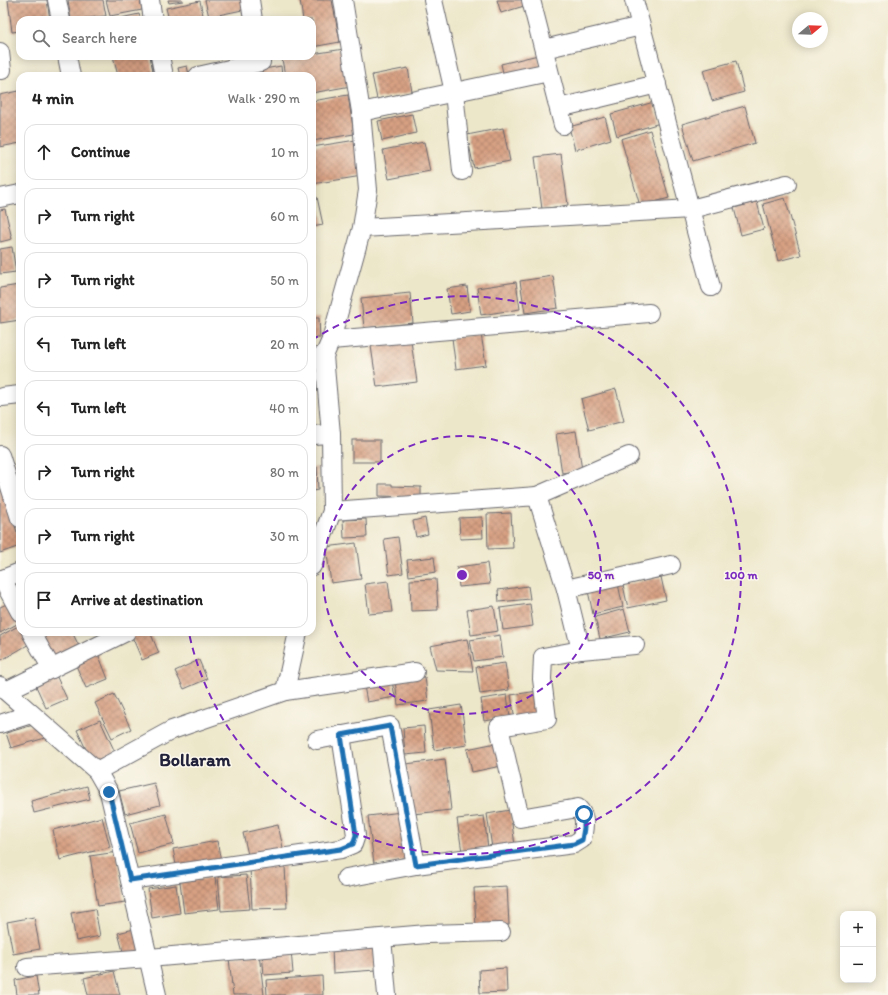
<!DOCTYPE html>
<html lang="en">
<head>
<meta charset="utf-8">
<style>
	body { margin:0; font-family:Itim,sans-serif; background:#f6f6f6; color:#222 }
	.controls { position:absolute; right:12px; bottom:12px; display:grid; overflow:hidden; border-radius:8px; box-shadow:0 2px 10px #0003 }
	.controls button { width:36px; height:36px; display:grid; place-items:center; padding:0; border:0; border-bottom:1px solid #e0e0e0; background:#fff; color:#222; font:20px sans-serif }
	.compass { position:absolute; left:792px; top:12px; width:36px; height:36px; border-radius:50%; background:#fff; box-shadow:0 2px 10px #0003; rotate:71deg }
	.stop { position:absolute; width:12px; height:12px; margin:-9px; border:3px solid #1f6fb2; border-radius:50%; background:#fff }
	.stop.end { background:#1f6fb2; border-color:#fff; box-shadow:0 1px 4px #0008 }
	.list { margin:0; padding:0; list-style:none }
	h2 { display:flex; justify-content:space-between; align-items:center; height:52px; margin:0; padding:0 16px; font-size:17px }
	h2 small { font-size:13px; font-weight:400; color:#767676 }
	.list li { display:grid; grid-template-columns:26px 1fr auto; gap:12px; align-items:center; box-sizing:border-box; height:56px; margin:0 8px 8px; padding:0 8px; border:1px solid #e0e0e0; border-radius:12px }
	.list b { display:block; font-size:15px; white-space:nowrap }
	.list em { font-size:13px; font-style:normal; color:#767676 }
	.icon { flex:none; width:22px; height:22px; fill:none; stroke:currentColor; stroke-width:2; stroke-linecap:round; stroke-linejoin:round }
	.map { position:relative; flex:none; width:888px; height:995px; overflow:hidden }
	.search { position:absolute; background:#fff; box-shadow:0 2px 10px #0003; left:16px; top:16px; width:300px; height:44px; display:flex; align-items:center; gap:10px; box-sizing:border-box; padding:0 14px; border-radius:12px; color:#767676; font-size:15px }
	.panel { position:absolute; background:#fff; box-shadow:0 2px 10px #0003; left:16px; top:72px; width:300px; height:564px; border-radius:12px }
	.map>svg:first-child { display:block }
</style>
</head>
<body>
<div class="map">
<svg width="888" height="995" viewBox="0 0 888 995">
	<defs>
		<pattern id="building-cross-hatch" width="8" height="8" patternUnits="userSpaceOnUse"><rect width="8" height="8" fill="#d7a083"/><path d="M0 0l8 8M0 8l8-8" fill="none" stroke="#ae826c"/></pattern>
	</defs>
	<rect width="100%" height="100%" fill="#fbf7ec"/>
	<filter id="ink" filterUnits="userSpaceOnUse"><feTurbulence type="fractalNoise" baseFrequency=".025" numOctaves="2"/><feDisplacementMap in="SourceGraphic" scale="8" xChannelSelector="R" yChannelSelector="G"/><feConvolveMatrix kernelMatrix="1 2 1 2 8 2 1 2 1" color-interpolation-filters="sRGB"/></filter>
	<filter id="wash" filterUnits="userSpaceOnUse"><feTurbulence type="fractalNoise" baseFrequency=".012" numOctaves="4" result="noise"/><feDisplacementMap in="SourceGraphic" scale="16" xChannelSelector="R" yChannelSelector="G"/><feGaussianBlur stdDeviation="0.9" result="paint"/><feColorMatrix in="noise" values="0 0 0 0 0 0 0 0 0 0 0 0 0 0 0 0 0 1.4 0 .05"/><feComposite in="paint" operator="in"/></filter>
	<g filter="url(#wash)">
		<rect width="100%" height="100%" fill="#ede7ca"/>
		<g id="blocks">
			<g fill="url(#building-cross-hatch)">
				<polygon points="8,0 47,0 50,20 20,20 20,31 12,32"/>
				<polygon points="68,0 103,0 106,16 71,20"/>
				<polygon points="106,0 140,0 142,10 110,16"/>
				<polygon points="168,0 183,0 183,1 169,3"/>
				<polygon points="205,0 246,0 247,9 209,17"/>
				<polygon points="300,0 332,0 340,42 312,47 312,20 303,20"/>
				<polygon points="497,0 522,0 524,6 501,13"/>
				<polygon points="200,1 204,20 169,20 166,8"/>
				<polygon points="139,14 141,20 116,20 116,19"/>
				<polygon points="344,49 351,86 312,93 312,76 285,76 282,59 299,56 312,56 312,54"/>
				<polygon points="538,55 541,68 504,77 501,64"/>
				<polygon points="113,56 150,56 154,76 118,76"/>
				<polygon points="736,61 744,92 712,101 703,70"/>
				<polygon points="187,66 189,75 180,76 178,68"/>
				<polygon points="281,66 282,76 260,76 259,70"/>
				<polygon points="408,68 412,92 377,99 372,75"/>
				<polygon points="19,91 20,97 20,143 0,147 0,95"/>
				<polygon points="348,95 354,134 312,141 312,101"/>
				<polygon points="654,102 660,123 617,136 611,114"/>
				<polygon points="745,106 755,143 693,161 682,124"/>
				<polygon points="412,114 416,133 382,141 378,121"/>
				<polygon points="605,117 611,139 575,150 569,127"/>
				<polygon points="503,128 510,161 474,168 467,135"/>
				<polygon points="650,130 669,198 640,206 621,139"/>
				<polygon points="356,140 362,176 312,184 312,147"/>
				<polygon points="424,142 430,171 389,179 383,150"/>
				<polygon points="561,154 568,205 542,209 535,157"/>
				<polygon points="317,197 323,225 312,227 312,198"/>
				<polygon points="785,198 801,255 778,261 763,204"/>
				<polygon points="757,202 764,229 741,235 734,208"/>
				<polygon points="5,209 12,239 0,242 0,210"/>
				<polygon points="12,247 16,272 0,274 0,249"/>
				<polygon points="553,276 558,308 525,313 520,281"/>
				<polygon points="516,282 520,309 481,315 477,288"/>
				<polygon points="19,285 20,320 0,323 0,288"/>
				<polygon points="467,286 470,311 451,314 447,289"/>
				<polygon points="410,293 413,323 364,328 361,298"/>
				<polygon points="312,318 319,318 320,338 312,338"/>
				<polygon points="481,334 486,365 456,369 452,338"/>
				<polygon points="411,341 417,382 377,387 371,346"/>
				<polygon points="616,389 624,421 589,430 581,399"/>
				<polygon points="576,431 582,470 562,473 556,434"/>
				<rect x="352" y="440" width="28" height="22"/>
				<polygon points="317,467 318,490 312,491 312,468"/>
				<polygon points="0,481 20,541 20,546 0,553"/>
				<polygon points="379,484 392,484 392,486 421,487 421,497 379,496"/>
				<polygon points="511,513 513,548 488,549 487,514"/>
				<polygon points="482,517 483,538 460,539 459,518"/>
				<polygon points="425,518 428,534 416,537 413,521"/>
				<polygon points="366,519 367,537 344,538 343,520"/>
				<polygon points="398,537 403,573 389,575 384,539"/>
				<polygon points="356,543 361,579 331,583 326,547"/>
				<polygon points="434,557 436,572 409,576 407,560"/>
				<polygon points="487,563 490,584 459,587 457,567"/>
				<polygon points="661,577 666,600 628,608 623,585"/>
				<polygon points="436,579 438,610 411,611 410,580"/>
				<polygon points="388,581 392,612 369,614 365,584"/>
				<polygon points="618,584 623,607 593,614 588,591"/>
				<polygon points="528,586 530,599 499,602 498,590"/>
				<polygon points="9,603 19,623 0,633 0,607"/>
				<polygon points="530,604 533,626 503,630 500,608"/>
				<polygon points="494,606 498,631 471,635 467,610"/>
				<polygon points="624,609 630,632 600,639 595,617"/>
				<polygon points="20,625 20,632 25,632 31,643 0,661 0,636"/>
				<polygon points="36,632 72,632 80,648 52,662"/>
				<polygon points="130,632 150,632 159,653 142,660"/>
				<polygon points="188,632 199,632 189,636"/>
				<polygon points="500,635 503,657 474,661 470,640"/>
				<polygon points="467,639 473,671 436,670 430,646"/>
				<polygon points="97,651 108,679 86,688 74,661"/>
				<polygon points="199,660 207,679 184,689 175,671"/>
				<polygon points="505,663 509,690 480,694 476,667"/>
				<polygon points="56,675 67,699 46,708 35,684"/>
				<polygon points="425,677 428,701 398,705 395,680"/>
				<polygon points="392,681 395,697 367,702 364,686"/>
				<polygon points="538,691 542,716 515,720 511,695"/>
				<polygon points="114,694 131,729 112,738 95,703"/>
				<polygon points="507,695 510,717 484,721 481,699"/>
				<polygon points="461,705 467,745 434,750 429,710"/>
				<polygon points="100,720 115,752 92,762 77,730"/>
				<polygon points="40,723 45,738 11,748 6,733"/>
				<polygon points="424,726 426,753 405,755 403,728"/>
				<polygon points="496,743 501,766 472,772 467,749"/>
				<polygon points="445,759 451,810 413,814 406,764"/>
				<polygon points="154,783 160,805 125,814 119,791"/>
				<polygon points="87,786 90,799 34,813 31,801"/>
				<polygon points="510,810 515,845 492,848 487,814"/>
				<polygon points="402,812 407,860 374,864 368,816"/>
				<polygon points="166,814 174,844 138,853 130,823"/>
				<polygon points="484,816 488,848 462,852 457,819"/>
				<polygon points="102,817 110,847 60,860 53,830"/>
				<polygon points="278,825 284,852 249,859 243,833"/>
				<polygon points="217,841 221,861 177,870 173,849"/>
				<polygon points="117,852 125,902 98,906 90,856"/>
				<polygon points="285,866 287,908 252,909 250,867"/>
				<polygon points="246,875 250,909 221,911 218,877"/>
				<polygon points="215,877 219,909 184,913 180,882"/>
				<polygon points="176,885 180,913 152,918 148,889"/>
				<polygon points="507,886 509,925 476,927 474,888"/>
				<polygon points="95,909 100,936 76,941 71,913"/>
				<polygon points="34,917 40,949 13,954 7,922"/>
				<polygon points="138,928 144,950 124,955 118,933"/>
				<polygon points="374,945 376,970 333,973 332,948"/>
				<polygon points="291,950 293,973 264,975 262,953"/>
				<polygon points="259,954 264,995 233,995 229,958"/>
				<polygon points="506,968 507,992 480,993 479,970"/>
				<polygon points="114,971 120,995 88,995 84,978"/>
				<polygon points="36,976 39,995 17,995 15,980"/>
				<polygon points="322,976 323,995 267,995 266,980"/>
			</g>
		</g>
	</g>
	<g filter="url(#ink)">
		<use href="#blocks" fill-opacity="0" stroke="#69676d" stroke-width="1"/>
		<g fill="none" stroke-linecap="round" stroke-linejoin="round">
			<defs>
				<g id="minor">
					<polyline points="57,0 61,20"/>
					<polyline points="150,0 153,20"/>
					<polyline points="250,0 253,20"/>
					<polyline points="433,0 454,92 462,171"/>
					<polyline points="531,0 563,125"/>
					<polyline points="634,0 711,287"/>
					<polyline points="544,49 641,26"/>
					<polyline points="0,52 2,70 0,70"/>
					<polyline points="67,56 71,76"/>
					<polyline points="160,56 164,76"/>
					<polyline points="198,76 261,62 260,56"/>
					<polyline points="559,108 657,84"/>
					<polyline points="361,112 549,72"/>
					<polyline points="0,198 20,194"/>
					<polyline points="362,228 691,209 787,184"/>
					<polyline points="331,340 649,313"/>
					<polyline points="324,356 331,340 362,228 368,190 361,112 343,0"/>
					<polyline points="2,397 20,395"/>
					<polyline points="312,435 331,434"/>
					<polyline points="0,455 20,518"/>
					<polyline points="537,496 629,456"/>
					<polyline points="332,511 537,496 566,589 671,565"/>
					<polyline points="312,566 332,511 331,434 324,356 313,358"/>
					<polyline points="2,579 20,612"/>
					<polyline points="0,580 20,572"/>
					<polyline points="566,589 581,650"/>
					<polyline points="31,632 52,669"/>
					<polyline points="0,686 97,771 109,792 157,995"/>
					<polyline points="6,691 126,632"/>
					<polyline points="285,691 298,632"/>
					<polyline points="0,724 31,714"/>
					<polyline points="317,740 390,726 416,865 346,878"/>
					<polyline points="97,771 172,730 285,691 415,672"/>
					<path d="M416,865l158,-21 8,-5c2,-12 5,-22 -4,-31l-58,10 -21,-91 48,-8 -5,-40 1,-22 38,-7 54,-5"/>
					<polyline points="130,880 341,849 353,844 356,835 341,735"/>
					<polyline points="382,938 387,995"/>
					<polyline points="27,967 149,958 427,934 501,932"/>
				</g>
			</defs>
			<use href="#minor" stroke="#69676d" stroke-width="20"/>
			<use href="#minor" stroke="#fff" stroke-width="18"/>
		</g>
	</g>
	<g fill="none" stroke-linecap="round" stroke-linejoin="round" filter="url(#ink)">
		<polyline stroke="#1f6fb2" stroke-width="5" points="109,792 130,880 341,849 353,844 356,835 341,735 390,726 416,865 574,844 582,840 584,828 584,814"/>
	</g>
	<g fill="none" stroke="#7b2cbf" stroke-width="2" stroke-dasharray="7 5">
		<circle cx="462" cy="575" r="139"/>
		<path d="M312 340A279 279 0 1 1 189 633"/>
	</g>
	<g text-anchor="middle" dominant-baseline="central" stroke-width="3" stroke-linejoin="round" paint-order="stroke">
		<g font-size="18" font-weight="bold" fill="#22223b" stroke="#fbf7ec">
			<text x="195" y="760">Bollaram</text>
		</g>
	</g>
	<circle cx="462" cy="575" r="6" fill="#7b2cbf" stroke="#fbf7ec" stroke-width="2"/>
	<g font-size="12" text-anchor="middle" font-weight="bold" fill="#7b2cbf" stroke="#fbf7ec" stroke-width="3" stroke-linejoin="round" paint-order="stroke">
		<text x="601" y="579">50 m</text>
		<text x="741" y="579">100 m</text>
	</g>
</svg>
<div class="controls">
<button>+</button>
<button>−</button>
</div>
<svg class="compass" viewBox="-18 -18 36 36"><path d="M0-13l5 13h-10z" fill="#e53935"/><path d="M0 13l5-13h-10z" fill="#767676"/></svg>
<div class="stop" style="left:584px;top:814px"></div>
<div class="stop end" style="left:109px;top:792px"></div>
<div class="search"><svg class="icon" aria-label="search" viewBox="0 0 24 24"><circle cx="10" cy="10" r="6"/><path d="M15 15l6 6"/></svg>Search here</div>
<section class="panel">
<h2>4 min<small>Walk · 290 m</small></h2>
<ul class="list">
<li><svg class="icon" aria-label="ahead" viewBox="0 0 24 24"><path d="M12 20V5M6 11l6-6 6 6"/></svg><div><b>Continue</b></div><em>10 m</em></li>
<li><svg class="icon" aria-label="right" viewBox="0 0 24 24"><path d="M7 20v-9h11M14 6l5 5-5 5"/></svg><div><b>Turn right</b></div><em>60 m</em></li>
<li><svg class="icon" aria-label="right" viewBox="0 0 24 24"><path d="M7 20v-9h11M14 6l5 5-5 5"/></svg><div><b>Turn right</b></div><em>50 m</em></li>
<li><svg class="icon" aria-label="left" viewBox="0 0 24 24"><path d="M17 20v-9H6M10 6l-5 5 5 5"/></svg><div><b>Turn left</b></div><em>20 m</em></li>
<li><svg class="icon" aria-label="left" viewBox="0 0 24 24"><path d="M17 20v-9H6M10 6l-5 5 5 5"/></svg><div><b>Turn left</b></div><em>40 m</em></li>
<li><svg class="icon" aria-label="right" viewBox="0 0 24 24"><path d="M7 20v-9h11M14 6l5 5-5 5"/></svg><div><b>Turn right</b></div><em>80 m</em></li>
<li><svg class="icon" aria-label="right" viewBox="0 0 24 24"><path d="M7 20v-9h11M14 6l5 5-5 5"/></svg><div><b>Turn right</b></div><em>30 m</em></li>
<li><svg class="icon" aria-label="arrive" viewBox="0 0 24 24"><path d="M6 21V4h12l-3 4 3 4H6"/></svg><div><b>Arrive at destination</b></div></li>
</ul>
</section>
</div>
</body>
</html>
